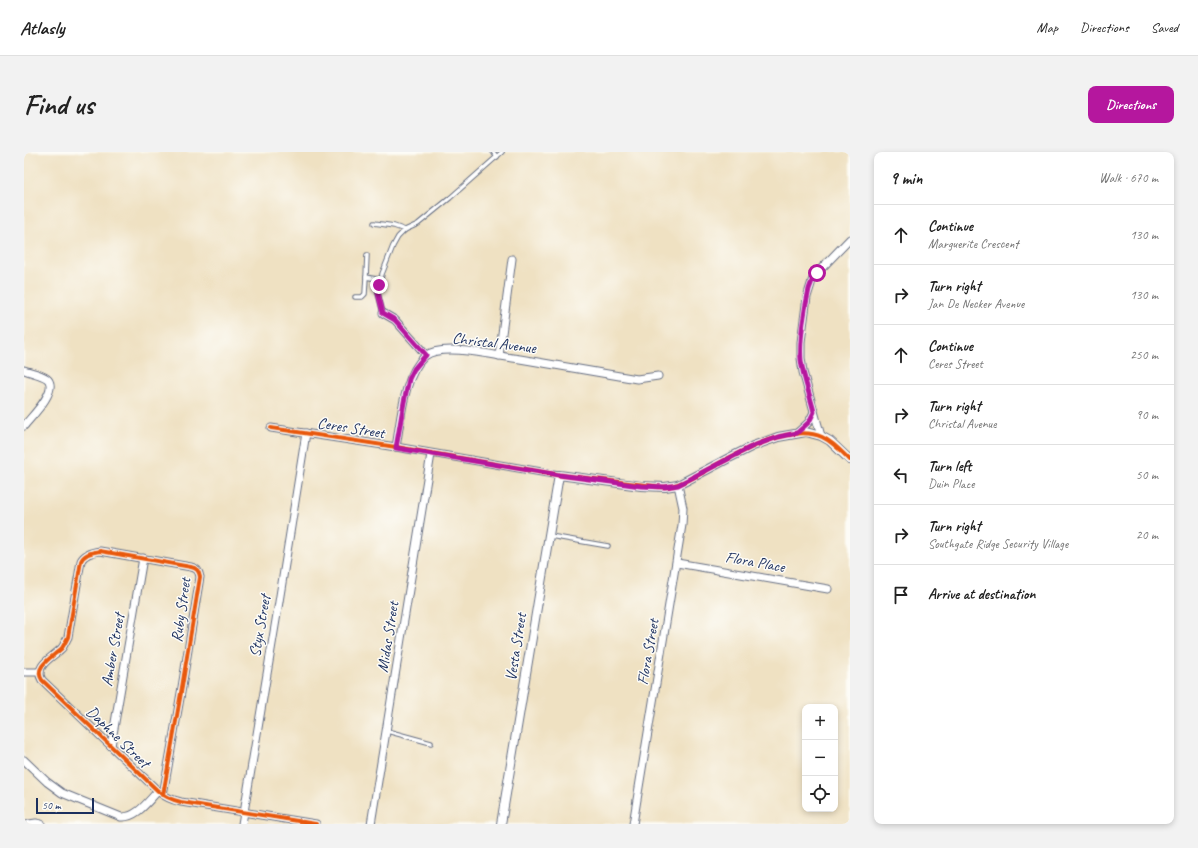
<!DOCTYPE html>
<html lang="en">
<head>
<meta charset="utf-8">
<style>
	body { margin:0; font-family:Caveat,sans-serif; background:#f2f2f2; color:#222 }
	.controls { position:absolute; right:12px; bottom:12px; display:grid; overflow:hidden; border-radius:8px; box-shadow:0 2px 6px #0003 }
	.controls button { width:36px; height:36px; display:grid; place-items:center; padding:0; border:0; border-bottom:1px solid #e0e0e0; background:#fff; color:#222; font:20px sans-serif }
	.scale { position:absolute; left:12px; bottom:10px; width:58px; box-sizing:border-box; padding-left:4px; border:2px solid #1b2f5e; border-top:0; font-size:11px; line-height:14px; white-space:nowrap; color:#1b2f5e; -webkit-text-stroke:3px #fdfcf7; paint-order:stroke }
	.stop { position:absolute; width:12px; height:12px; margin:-9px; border:3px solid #b5179e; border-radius:50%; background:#fff }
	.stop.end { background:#b5179e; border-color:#fff; box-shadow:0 1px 4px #0008 }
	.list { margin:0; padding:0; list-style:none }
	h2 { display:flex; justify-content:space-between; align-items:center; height:52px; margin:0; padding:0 16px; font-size:17px }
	h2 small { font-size:13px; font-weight:400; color:#767676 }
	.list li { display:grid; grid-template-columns:26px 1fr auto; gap:12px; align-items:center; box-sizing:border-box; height:60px; padding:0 16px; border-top:1px solid #e0e0e0 }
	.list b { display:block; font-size:15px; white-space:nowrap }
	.list p { margin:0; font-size:13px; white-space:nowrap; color:#767676 }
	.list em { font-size:13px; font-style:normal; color:#767676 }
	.icon { flex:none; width:22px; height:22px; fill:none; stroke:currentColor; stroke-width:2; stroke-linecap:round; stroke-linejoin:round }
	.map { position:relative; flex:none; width:826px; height:672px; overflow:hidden; border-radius:8px }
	header { display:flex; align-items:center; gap:24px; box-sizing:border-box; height:56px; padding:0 20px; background:#fff; border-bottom:1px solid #e0e0e0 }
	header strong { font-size:19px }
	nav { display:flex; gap:22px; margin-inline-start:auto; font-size:14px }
	.intro { display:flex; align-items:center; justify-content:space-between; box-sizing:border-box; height:96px; padding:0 24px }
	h1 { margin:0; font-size:28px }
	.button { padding:10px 18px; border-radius:8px; background:#b5179e; color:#fff; font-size:14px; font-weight:700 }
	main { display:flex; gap:24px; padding:0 24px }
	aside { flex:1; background:#fff; border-radius:8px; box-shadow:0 2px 6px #0003 }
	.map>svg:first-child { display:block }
</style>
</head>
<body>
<header>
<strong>Atlasly</strong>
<nav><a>Map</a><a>Directions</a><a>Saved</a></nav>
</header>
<div class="intro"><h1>Find us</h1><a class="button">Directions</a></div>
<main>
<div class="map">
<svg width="826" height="672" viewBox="0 0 826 672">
	<rect width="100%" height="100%" fill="#fdfcf7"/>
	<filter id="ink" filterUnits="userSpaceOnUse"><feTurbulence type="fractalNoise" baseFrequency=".025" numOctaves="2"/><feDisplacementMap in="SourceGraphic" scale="8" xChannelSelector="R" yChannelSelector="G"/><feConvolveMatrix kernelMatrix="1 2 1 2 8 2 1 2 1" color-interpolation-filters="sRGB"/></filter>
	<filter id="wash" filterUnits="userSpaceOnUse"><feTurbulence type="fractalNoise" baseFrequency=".012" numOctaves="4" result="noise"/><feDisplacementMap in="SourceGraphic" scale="16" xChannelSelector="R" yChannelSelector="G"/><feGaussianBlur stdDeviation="0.9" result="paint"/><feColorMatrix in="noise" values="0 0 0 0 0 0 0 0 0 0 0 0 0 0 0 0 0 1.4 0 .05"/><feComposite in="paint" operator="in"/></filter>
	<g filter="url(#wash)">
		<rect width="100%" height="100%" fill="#efe1c2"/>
	</g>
	<g filter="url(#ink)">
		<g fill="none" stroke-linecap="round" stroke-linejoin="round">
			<defs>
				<g id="service">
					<polyline points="469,0 473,5"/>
					<polyline points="350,71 370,74 381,78"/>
					<polyline points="342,125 343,103"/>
					<polyline points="331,145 338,145 341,142 342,125 357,128"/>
					<polyline points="359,161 354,141 355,137 358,122 369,94 374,85 381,78 394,72 426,46 478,0"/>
					<polyline points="526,384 584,394"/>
					<polyline points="363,579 407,591"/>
				</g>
				<g id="minor">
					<polyline points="359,161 371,168 402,203"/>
					<polyline points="475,204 488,107"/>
					<path d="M0,218c6,2 23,6 25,11 7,12 -18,36 -25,45"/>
					<polyline points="247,276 372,295 535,323"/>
					<polyline points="773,281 785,270 790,260"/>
					<polyline points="797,284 779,220 777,206 777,190 783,145 788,129 793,121 826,87"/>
					<path d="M372,295c5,-27 7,-71 29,-91 6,-5 18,-6 26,-6 23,0 46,6 69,9 39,7 78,13 117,20l21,-3"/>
					<polyline points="653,411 804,437"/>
					<polyline points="0,520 16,520"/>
					<polyline points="87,594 119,406"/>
					<path d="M0,608l23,22 15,11 59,24c16,1 27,-16 37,-26"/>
					<path d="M139,643l19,-108 18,-110c-1,-6 -3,-9 -9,-10l-91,-16c-8,1 -16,3 -19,10l-13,76c-2,4 -4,8 -6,11 -9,9 -29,18 -20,32l116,111c7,6 14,9 23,11l135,22"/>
					<polyline points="5,672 12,671 17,672"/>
					<polyline points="218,672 254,456 282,281"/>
					<polyline points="347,672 407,302"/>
					<polyline points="609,672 658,373 659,356 654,333"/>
				</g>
				<polyline id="tertiary" points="477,672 535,323 617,334 641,335 654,333 705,306 729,294 754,285 782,280 797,284 806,289 826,308"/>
			</defs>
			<use href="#service" stroke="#656d81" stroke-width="5.5"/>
			<use href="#minor" stroke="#656d81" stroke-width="9"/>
			<use href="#tertiary" stroke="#656d81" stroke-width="10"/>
			<use href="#service" stroke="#fff" stroke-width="3.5"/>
			<use href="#minor" stroke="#fff" stroke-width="7"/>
			<use href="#tertiary" stroke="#fff" stroke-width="8"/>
			<defs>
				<g id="cycleway">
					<path d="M247,276l125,19 163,28 103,12c16,0 31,-9 45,-17 28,-15 83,-48 115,-33 11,5 19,14 28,23"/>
					<path d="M139,643l19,-108 18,-110c-1,-6 -3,-9 -9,-10l-91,-16c-8,1 -16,3 -19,10l-13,76c-2,4 -4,8 -6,11 -9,9 -29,18 -20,32l116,111c7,6 14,9 23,11l135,22"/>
				</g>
			</defs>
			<use href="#cycleway" stroke="#fdfcf7" stroke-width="6"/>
			<use href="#cycleway" stroke="#e8590c" stroke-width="4"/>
		</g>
	</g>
	<g fill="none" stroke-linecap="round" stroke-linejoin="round" filter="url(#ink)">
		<path stroke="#b5179e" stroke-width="5" d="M355,133l-1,8 5,20 12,7 31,35 -12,14 -5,10 -5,23 -8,46 163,27 82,11 24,1 13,-2 75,-39 25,-9 19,-4 12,-11 5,-10c-4,-17 -11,-35 -13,-52 -2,-19 4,-53 8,-71l3,-8 5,-8"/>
	</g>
	<g text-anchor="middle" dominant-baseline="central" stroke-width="3" stroke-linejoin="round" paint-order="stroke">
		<g font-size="16" fill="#1b2f5e" stroke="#fdfcf7">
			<text transform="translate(470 191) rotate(7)">Christal Avenue</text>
			<text transform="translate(327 276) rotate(9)">Ceres Street</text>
			<text transform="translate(731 410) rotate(10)">Flora Place</text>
			<text transform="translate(157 458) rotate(-82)">Ruby Street</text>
			<text transform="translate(236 474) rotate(-80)">Styx Street</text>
			<text transform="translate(364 485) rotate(-81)">Midas Street</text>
			<text transform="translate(492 495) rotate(-81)">Vesta Street</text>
			<text transform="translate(89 498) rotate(-80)">Amber Street</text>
			<text transform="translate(624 500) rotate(-80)">Flora Street</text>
			<text transform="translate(94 585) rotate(44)">Daphne Street</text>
		</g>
	</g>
</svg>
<div class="controls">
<button>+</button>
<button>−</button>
<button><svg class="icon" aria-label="locate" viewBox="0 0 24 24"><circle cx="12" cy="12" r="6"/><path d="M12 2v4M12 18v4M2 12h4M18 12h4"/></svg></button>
</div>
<div class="scale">50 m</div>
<div class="stop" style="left:793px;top:121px"></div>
<div class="stop end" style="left:355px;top:133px"></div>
</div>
<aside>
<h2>9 min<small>Walk · 670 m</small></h2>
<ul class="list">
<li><svg class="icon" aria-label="ahead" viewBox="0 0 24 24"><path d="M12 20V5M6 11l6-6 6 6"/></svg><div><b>Continue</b><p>Marguerite Crescent</p></div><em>130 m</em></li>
<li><svg class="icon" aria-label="right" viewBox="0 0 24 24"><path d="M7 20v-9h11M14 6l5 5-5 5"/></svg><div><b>Turn right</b><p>Jan De Necker Avenue</p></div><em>130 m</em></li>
<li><svg class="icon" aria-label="ahead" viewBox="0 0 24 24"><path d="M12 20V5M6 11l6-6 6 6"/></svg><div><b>Continue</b><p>Ceres Street</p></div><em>250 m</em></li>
<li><svg class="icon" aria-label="right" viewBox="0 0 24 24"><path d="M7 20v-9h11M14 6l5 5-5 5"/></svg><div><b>Turn right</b><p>Christal Avenue</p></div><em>90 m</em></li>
<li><svg class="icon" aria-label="left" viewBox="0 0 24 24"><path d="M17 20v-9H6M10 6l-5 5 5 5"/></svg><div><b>Turn left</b><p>Duin Place</p></div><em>50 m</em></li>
<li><svg class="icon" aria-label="right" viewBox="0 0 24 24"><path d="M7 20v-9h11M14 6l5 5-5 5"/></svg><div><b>Turn right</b><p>Southgate Ridge Security Village</p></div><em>20 m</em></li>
<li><svg class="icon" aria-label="arrive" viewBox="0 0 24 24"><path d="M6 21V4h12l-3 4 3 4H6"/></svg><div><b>Arrive at destination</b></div></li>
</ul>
</aside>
</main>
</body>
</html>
